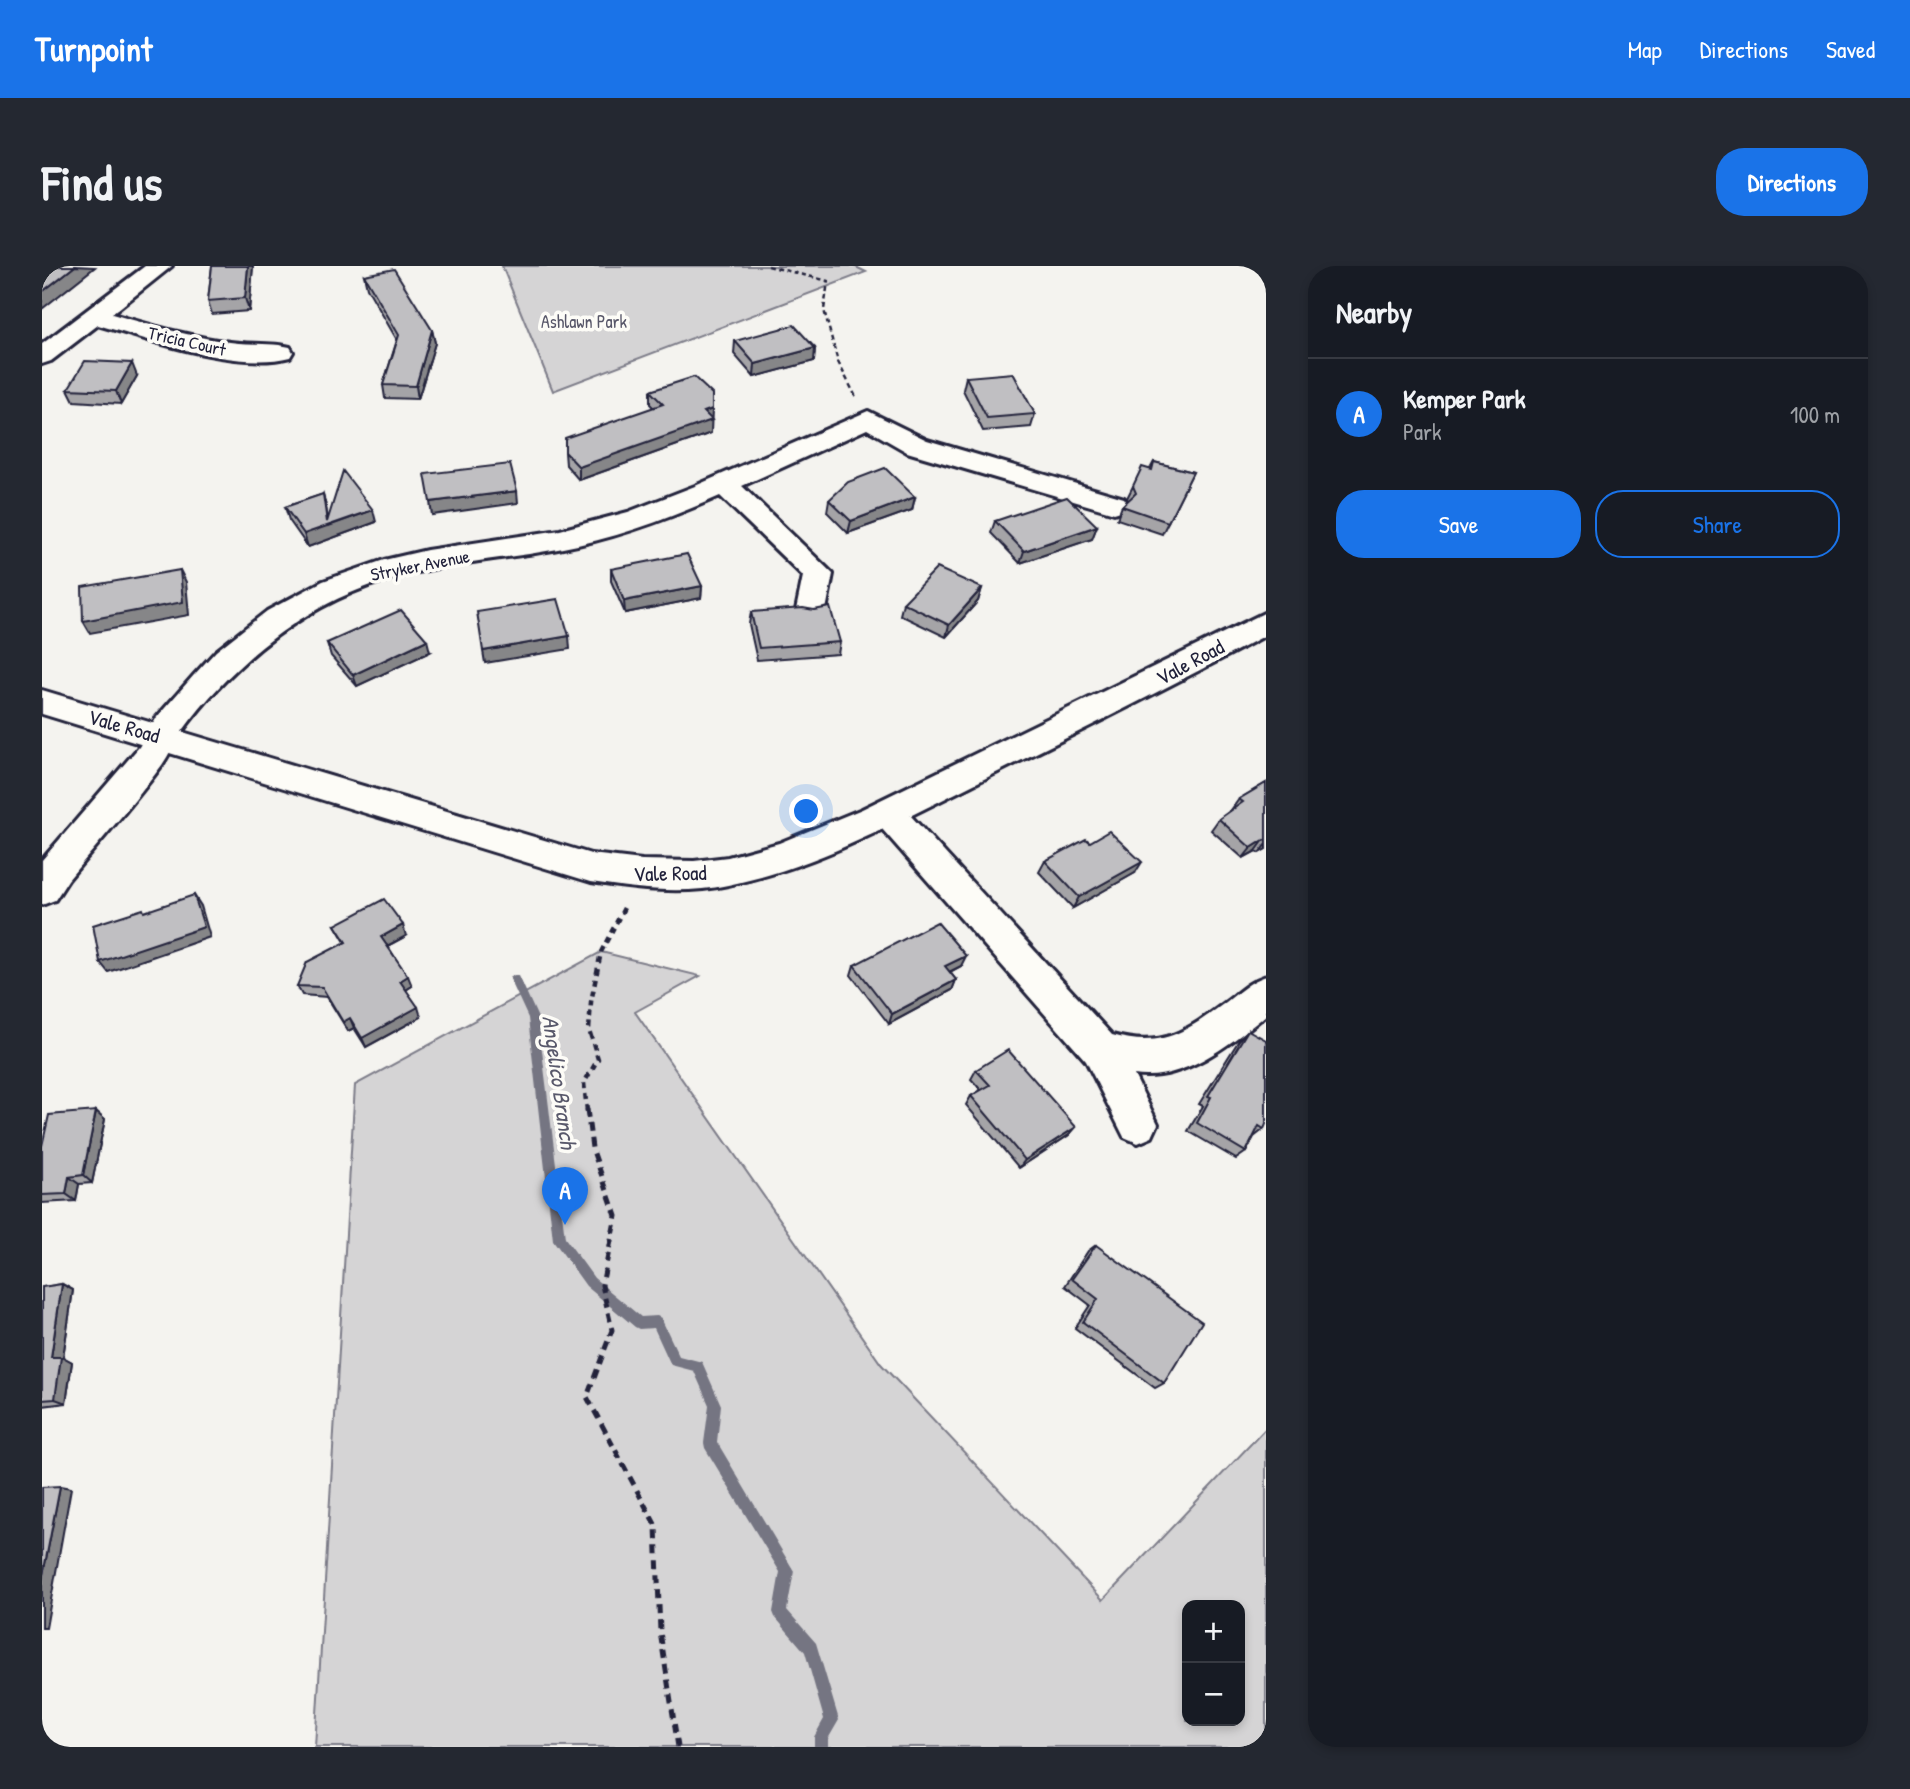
<!DOCTYPE html>
<html lang="en">
<head>
<meta charset="utf-8">
<style>
	body { margin:0; font-family:"Patrick Hand",sans-serif; background:#242831; color:#f1f3f6 }
	.controls { position:absolute; right:21px; bottom:21px; display:grid; overflow:hidden; border-radius:14px; box-shadow:0 4px 10px #0003 }
	.controls button { width:63px; height:63px; display:grid; place-items:center; padding:0; border:0; border-bottom:2px solid #363941; background:#171b24; color:#f1f3f6; font:35px sans-serif }
	.you { position:absolute; left:765px; top:546px; width:24px; height:24px; margin:-18px; border:5px solid #fff; border-radius:50%; background:#1a73e8; box-shadow:0 0 0 10px #1a73e833 }
	.badge { display:grid; place-items:center; width:46px; height:46px; border-radius:50%; background:#1a73e8; color:#fff; font-size:23px; font-weight:700 }
	.pin { position:absolute; translate:-50% -58px; filter:drop-shadow(0 2px 4px #0008) }
	.pin::after { content:''; position:absolute; top:37px; width:24px; height:21px; background:inherit; clip-path:polygon(0 0,100% 0,50% 100%) }
	.list { margin:0; padding:0; list-style:none }
	h2 { display:flex; justify-content:space-between; align-items:center; height:91px; margin:0; padding:0 28px; font-size:30px }
	h2 small { font-size:23px; font-weight:400; color:#9ea1a6 }
	.list li { display:grid; grid-template-columns:46px 1fr auto; gap:21px; align-items:center; box-sizing:border-box; height:112px; padding:0 28px; border-top:2px solid #363941 }
	.list b { display:block; font-size:26px; white-space:nowrap }
	.list p { margin:0; font-size:23px; white-space:nowrap; color:#9ea1a6 }
	.list em { font-size:23px; font-style:normal; color:#9ea1a6 }
	.actions { display:flex; gap:14px; padding:21px 28px }
	.actions a { flex:1; padding:16px 0; border:2px solid #1a73e8; border-radius:28px; text-align:center; font-size:24px; color:#1a73e8 }
	.actions .main { background:#1a73e8; color:#fff }
	.map { position:relative; flex:none; width:1224px; height:1481px; overflow:hidden; border-radius:28px }
	header { display:flex; align-items:center; gap:42px; box-sizing:border-box; height:98px; padding:0 35px; background:#1a73e8; color:#fff }
	header strong { font-size:33px }
	nav { display:flex; gap:38px; margin-inline-start:auto; font-size:24px }
	.intro { display:flex; align-items:center; justify-content:space-between; box-sizing:border-box; height:168px; padding:0 42px }
	h1 { margin:0; font-size:49px }
	.button { padding:18px 32px; border-radius:28px; background:#1a73e8; color:#fff; font-size:24px; font-weight:700 }
	main { display:flex; gap:42px; padding:0 42px }
	aside { flex:1; background:#171b24; border-radius:28px; box-shadow:0 4px 10px #0003 }
	.map>svg:first-child { display:block }
</style>
</head>
<body>
<header>
<strong>Turnpoint</strong>
<nav><a>Map</a><a>Directions</a><a>Saved</a></nav>
</header>
<div class="intro"><h1>Find us</h1><a class="button">Directions</a></div>
<main>
<div class="map">
<svg width="1224" height="1481" viewBox="0 0 1224 1481">
	<rect width="100%" height="100%" fill="#f4f3ef"/>
	<filter id="ink" filterUnits="userSpaceOnUse"><feTurbulence type="fractalNoise" baseFrequency=".0143" numOctaves="2"/><feDisplacementMap in="SourceGraphic" scale="14" xChannelSelector="R" yChannelSelector="G"/><feConvolveMatrix kernelMatrix="1 2 1 2 8 2 1 2 1" color-interpolation-filters="sRGB"/></filter>
	<g filter="url(#ink)">
		<g fill="#d5d4d5" stroke="#7c7b88" stroke-width="2" fill-rule="evenodd">
			<polygon points="460,0 812,0 824,6 511,125"/>
			<path d="M559,686l99,24 -65,36 246,352 222,236 163,-172v319h-951l40,-662zM1198,1339v116h-53v-116z"/>
		</g>
		<g fill="none" stroke-linecap="round" stroke-linejoin="round">
			<polygon fill="#757582" fill-rule="evenodd" points="473,709 477,710 496,752 523,972 552,1012 599,1051 615,1050 619,1052 637,1090 660,1096 679,1139 675,1176 752,1305 745,1344 774,1377 797,1454 786,1473 786,1481 772,1481 772,1471 782,1453 763,1386 733,1351 731,1346 738,1306 663,1182 662,1177 667,1139 652,1105 629,1099 612,1062 597,1063 593,1061 544,1020 511,974 486,752 468,713 469,710"/>
			<defs>
				<g id="minor">
					<path d="M103,0h27l-60,48c39,11 78,23 118,28 20,3 41,0 60,5l3,5 -3,5c-53,14 -140,-17 -192,-32l-47,36 -9,3v-20z"/>
					<path d="M826,145l59,29 197,58 4,6 -4,6 -10,3 -10,-3 -197,-58 -40,-23 -125,57 91,88 -7,36 -4,7 -11,3 -11,-3 -4,-7 7,-34 -83,-80c-52,23 -106,43 -162,53 -52,10 -105,13 -157,27 -91,23 -165,82 -220,157 -7,10 -12,22 -19,32 -29,40 -63,77 -94,115l-13,20 -13,5v-45l97,-113 18,-30 37,-42 22,-24 51,-40 56,-30 61,-21 43,-10 133,-20 68,-18 67,-26z"/>
					<path d="M845,533l12,4 213,232c50,14 74,-3 114,-33 13,-10 24,-21 40,-26v39c-34,28 -84,68 -132,60l24,49 -6,13 -14,6 -14,-6 -38,-76 -211,-240 -5,-9 5,-9z"/>
				</g>
				<path id="major" d="M1224,346v23c-98,53 -198,102 -298,152 -77,38 -155,81 -240,98 -45,10 -92,4 -137,-3l-549,-168v-24l549,164 51,6 52,1 34,-4 51,-14 83,-34z"/>
			</defs>
			<use href="#minor" stroke="#22223b" stroke-width="6"/>
			<use href="#major" stroke="#22223b" stroke-width="6"/>
			<polyline stroke="#22223b" stroke-width="2.5" stroke-dasharray="5 3.5" stroke-linecap="butt" points="726,0 786,15 782,44 796,96 814,131"/>
			<polyline stroke="#22223b" stroke-width="4.5" stroke-dasharray="6 5" stroke-linecap="butt" points="545,845 542,817 556,793 547,764 549,736 559,686 583,640"/>
			<polyline stroke="#22223b" stroke-width="5" stroke-dasharray="9 6" stroke-linecap="butt" points="545,843 550,882 574,950 560,1019 570,1064 545,1131 614,1260 618,1366 636,1481"/>
			<use href="#minor" fill="#fdfcf7" fill-rule="evenodd"/>
			<use href="#major" fill="#fdfcf7" fill-rule="evenodd"/>
		</g>
		<g fill="#a5a4a7" stroke="#22223b" stroke-width="2">
			<polygon points="170,0 211,0 207,45 170,48 166,35"/>
			<polygon points="322,9 390,64 393,77 376,133 343,132 341,119 355,74 325,22"/>
			<polygon points="693,75 773,82 772,95 712,111 692,88"/>
			<polygon points="95,110 79,138 32,135 26,123"/>
			<polygon points="924,111 993,148 989,161 941,165 921,124"/>
			<polygon points="608,125 669,154 669,167 537,214 524,199 523,186 612,142 608,138"/>
			<polygon points="1112,196 1151,206 1120,268 1075,253 1080,240 1086,234 1085,232 1091,220 1108,203"/>
			<polygon points="281,228 284,241 286,252 334,256 266,281 247,254 243,241"/>
			<polygon points="873,231 870,244 806,267 785,246 787,234"/>
			<polygon points="953,255 1055,260 1050,273 978,297 949,267"/>
			<polygon points="569,303 660,320 659,332 583,347 569,315"/>
			<polygon points="940,322 936,335 904,371 858,349 861,337"/>
			<polygon points="709,346 798,376 796,388 715,394 707,358"/>
			<polygon points="285,377 388,386 315,420 289,390"/>
			<polygon points="1224,517 1224,583 1217,587 1214,585 1201,592 1169,564 1177,553 1189,544 1197,533"/>
			<polygon points="1048,576 1093,607 1031,642 997,606 1003,595"/>
			<polygon points="293,659 364,670 346,680 370,720 364,724 379,751 324,781 312,762 306,765 285,731 260,729 255,720 303,676"/>
			<polygon points="812,699 919,700 908,706 914,714 910,724 847,758 809,709"/>
			<polygon points="1206,764 1222,863 1212,871 1204,886 1194,893 1146,865 1161,840 1157,838 1197,774"/>
			<polygon points="934,804 1034,861 1027,869 977,902 924,839 929,830 939,824 929,813"/>
			<polygon points="54,845 63,853 50,917 37,918 34,935 0,937 0,880"/>
			<polygon points="1054,979 1122,1117 1113,1122 1033,1062 1048,1039 1023,1020 1046,985"/>
			<polygon points="20,1018 31,1024 21,1091 30,1096 24,1137 0,1140 0,1021"/>
		</g>
		<g fill="#868688" stroke="#22223b" stroke-width="2">
			<polygon points="33,0 53,1 0,43 0,26"/>
			<polygon points="206,0 211,0 207,45 203,32"/>
			<polygon points="390,64 393,77 376,133 374,120"/>
			<polygon points="773,82 772,95 712,111 713,98"/>
			<polygon points="90,97 95,110 79,138 74,125"/>
			<polygon points="670,143 669,167 537,214 537,201"/>
			<polygon points="475,225 476,237 390,249 388,236"/>
			<polygon points="281,228 284,241 287,260 331,244 334,256 266,281 262,268"/>
			<polygon points="873,231 870,244 806,267 809,255"/>
			<polygon points="1055,260 1050,273 978,297 982,285"/>
			<polygon points="138,304 144,316 147,349 48,367 41,355"/>
			<polygon points="660,320 659,332 583,347 582,335"/>
			<polygon points="940,322 936,335 904,371 907,359"/>
			<polygon points="527,370 528,383 443,397 441,385"/>
			<polygon points="385,374 388,386 315,420 311,409"/>
			<polygon points="1222,574 1214,585 1201,592 1209,582"/>
			<polygon points="1224,578 1224,583 1217,587"/>
			<polygon points="1100,596 1093,607 1031,642 1037,631"/>
			<polygon points="152,629 159,640 168,671 66,706 58,696"/>
			<polygon points="361,659 364,670 343,681 339,671"/>
			<polygon points="924,690 919,700 899,710 903,700"/>
			<polygon points="366,710 370,720 362,725 358,715"/>
			<polygon points="914,714 910,724 847,758 850,748"/>
			<polygon points="376,741 379,751 324,781 320,772"/>
			<polygon points="308,752 312,762 306,765 301,756"/>
			<polygon points="54,845 63,853 50,917 41,909"/>
			<polygon points="1034,861 1027,869 977,902 983,894"/>
			<polygon points="27,911 37,918 34,935 24,928"/>
			<polygon points="20,1018 31,1024 21,1091 30,1096 24,1137 13,1133 9,1091"/>
			<polygon points="18,1220 29,1222 4,1362 0,1362 0,1314"/>
		</g>
		<g fill="#c0bfc2" stroke="#22223b" stroke-width="2">
			<polygon points="5,0 33,0 0,26 0,7"/>
			<polygon points="170,0 206,0 203,32 166,35"/>
			<polygon points="352,3 390,64 374,120 341,119 357,69 322,9"/>
			<polygon points="752,59 773,82 713,98 693,75"/>
			<polygon points="43,95 90,97 74,125 26,123"/>
			<polygon points="971,107 993,148 945,152 924,111"/>
			<polygon points="652,111 670,128 670,143 662,146 670,154 537,201 523,186 523,172 621,138 608,125"/>
			<polygon points="1112,196 1151,206 1126,256 1080,240 1094,227 1091,220 1100,201 1110,204"/>
			<polygon points="468,198 475,225 388,236 383,208"/>
			<polygon points="843,202 873,231 809,255 787,234 806,216"/>
			<polygon points="301,205 331,244 262,268 243,241 281,228 285,256"/>
			<polygon points="1025,231 1055,260 982,285 953,255"/>
			<polygon points="645,288 660,320 582,335 569,303"/>
			<polygon points="895,302 940,322 907,359 861,337"/>
			<polygon points="138,304 141,336 41,355 40,321"/>
			<polygon points="516,333 527,370 441,385 435,346"/>
			<polygon points="788,341 798,376 717,382 709,346 761,342 772,344"/>
			<polygon points="359,344 385,374 311,409 285,377"/>
			<polygon points="1224,517 1224,575 1222,574 1209,582 1177,553 1201,536 1197,533"/>
			<polygon points="1067,565 1100,596 1037,631 1003,595 1044,573 1048,576"/>
			<polygon points="152,629 162,661 58,696 51,659 101,643 102,646"/>
			<polygon points="342,633 361,659 339,671 366,710 358,715 376,741 320,772 308,752 301,756 280,721 255,720 265,696 304,676 293,659"/>
			<polygon points="895,656 924,690 903,700 914,714 850,748 812,699"/>
			<polygon points="1206,764 1224,774 1224,858 1222,863 1217,860 1204,886 1155,857 1169,831 1166,830"/>
			<polygon points="966,784 1034,861 983,894 929,830 948,819 934,804"/>
			<polygon points="54,845 41,909 27,911 24,928 0,929 0,880 7,849"/>
			<polygon points="1054,979 1160,1056 1122,1117 1041,1056 1056,1033 1030,1013"/>
			<polygon points="20,1018 9,1091 19,1091 13,1133 0,1134 0,1021"/>
			<polygon points="18,1220 0,1314 0,1221"/>
		</g>
	</g>
	<g text-anchor="middle" dominant-baseline="central" stroke-width="7" stroke-linejoin="round" paint-order="stroke">
		<g font-size="18" fill="#585769" stroke="#fdfcf7">
			<text x="542" y="55">Ashlawn Park</text>
		</g>
		<g font-size="18" fill="#22223b" stroke="#fdfcf7">
			<text transform="translate(145 75) rotate(13)">Tricia Court</text>
			<text transform="translate(378 299) rotate(-11)">Stryker Avenue</text>
		</g>
		<g font-size="21" fill="#22223b" stroke="#fdfcf7">
			<text transform="translate(1148 396) rotate(-28)">Vale Road</text>
			<text transform="translate(82 460) rotate(16)">Vale Road</text>
			<text transform="translate(628 607) rotate(-1)">Vale Road</text>
		</g>
		<g font-size="23" font-style="italic" fill="#59596b" stroke="#fdfcf7">
			<text transform="translate(518 816) rotate(82)">Angelico Branch</text>
		</g>
	</g>
</svg>
<div class="controls">
<button>+</button>
<button>−</button>
</div>
<div class="you"></div>
<div class="pin badge" style="left:523px;top:959px">A</div>
</div>
<aside>
<h2>Nearby<small></small></h2>
<ul class="list">
<li><span class="badge">A</span><div><b>Kemper Park</b><p>Park</p></div><em>100 m</em></li>
</ul>
<div class="actions"><a class="main">Save</a><a>Share</a></div>
</aside>
</main>
</body>
</html>
